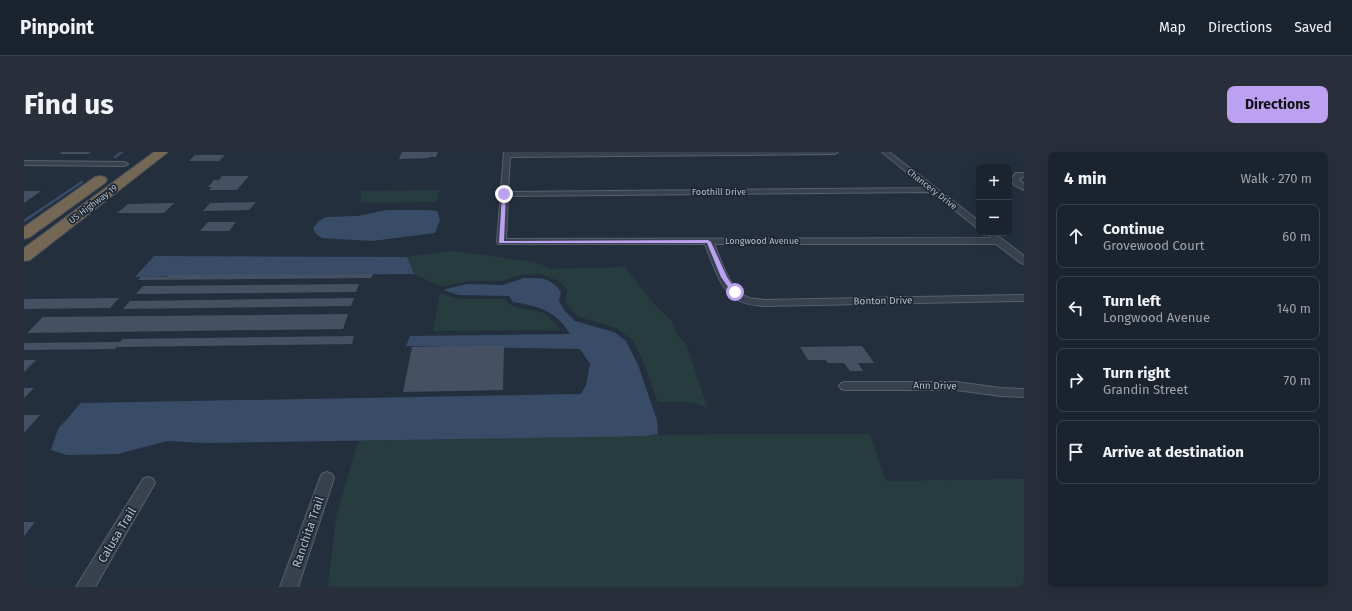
<!DOCTYPE html>
<html lang="en">
<head>
<meta charset="utf-8">
<style>
	body { margin:0; font-family:"Fira Sans",sans-serif; background:#282f3a; color:#f1f3f6 }
	.controls { position:absolute; right:12px; top:12px; display:grid; overflow:hidden; border-radius:8px; box-shadow:0 4px 16px #0002 }
	.controls button { width:36px; height:36px; display:grid; place-items:center; padding:0; border:0; border-bottom:1px solid #39404a; background:#1b232e; color:#f1f3f6; font:20px sans-serif }
	.stop { position:absolute; width:12px; height:12px; margin:-9px; border:3px solid #bca0f2; border-radius:50%; background:#fff }
	.stop.end { background:#bca0f2; border-color:#fff; box-shadow:0 1px 4px #0008 }
	.list { margin:0; padding:0; list-style:none }
	h2 { display:flex; justify-content:space-between; align-items:center; height:52px; margin:0; padding:0 16px; font-size:17px }
	h2 small { font-size:13px; font-weight:400; color:#a0a4aa }
	.list li { display:grid; grid-template-columns:26px 1fr auto; gap:12px; align-items:center; box-sizing:border-box; height:64px; margin:0 8px 8px; padding:0 8px; border:1px solid #39404a; border-radius:8px }
	.list b { display:block; font-size:15px; white-space:nowrap }
	.list p { margin:0; font-size:13px; white-space:nowrap; color:#a0a4aa }
	.list em { font-size:13px; font-style:normal; color:#a0a4aa }
	.icon { flex:none; width:22px; height:22px; fill:none; stroke:currentColor; stroke-width:2; stroke-linecap:round; stroke-linejoin:round }
	.map { position:relative; flex:none; width:1000px; height:435px; overflow:hidden; border-radius:8px }
	header { display:flex; align-items:center; gap:24px; box-sizing:border-box; height:56px; padding:0 20px; background:#1b232e; border-bottom:1px solid #39404a }
	header strong { font-size:19px }
	nav { display:flex; gap:22px; margin-inline-start:auto; font-size:14px }
	.intro { display:flex; align-items:center; justify-content:space-between; box-sizing:border-box; height:96px; padding:0 24px }
	h1 { margin:0; font-size:28px }
	.button { padding:10px 18px; border-radius:8px; background:#bca0f2; color:#111; font-size:14px; font-weight:700 }
	main { display:flex; gap:24px; padding:0 24px }
	aside { flex:1; background:#1b232e; border-radius:8px; box-shadow:0 4px 16px #0002 }
	.map>svg:first-child { display:block }
</style>
</head>
<body>
<header>
<strong>Pinpoint</strong>
<nav><a>Map</a><a>Directions</a><a>Saved</a></nav>
</header>
<div class="intro"><h1>Find us</h1><a class="button">Directions</a></div>
<main>
<div class="map">
<svg width="1000" height="435" viewBox="0 0 1000 435">
	<rect width="100%" height="100%" fill="#242f3e"/>
	<g fill="#263c3f">
		<polygon points="415,38 413,50 337,51 337,39"/>
		<path d="M428,99l83,11 17,7 73,-2 30,38 17,16 5,14 9,8 22,67c-13,-12 -34,-7 -50,-8l-14,-38 -11,-24 -17,-12 -37,-11 -10,-9 -4,-7 2,-11 -8,-9 -18,-7 -20,1 -19,6h-34l-27,6 -1,6 19,6h46c7,13 28,8 40,15 6,4 11,11 16,16l-128,1 8,-44 -27,-13 -7,-17z"/>
		<polygon points="694,282 846,282 862,329 1000,327 1000,435 307,435 304,433 312,365 334,289"/>
	</g>
	<g fill="#394c67">
		<polygon points="363,58 401,58 413,59 416,68 411,81 348,89 298,86 292,82 289,76 295,69 302,65 334,64"/>
		<polygon points="130,104 383,105 390,122 111,125"/>
		<path d="M500,126c18,0 26,-1 37,14l-2,9 5,9 11,11 39,11 12,9 12,24 19,55 1,14 -14,2 -439,7 -38,-2 -49,13 -51,1 -16,-5 7,-21 23,-26 500,-9 5,-9 4,-21 -10,-15 -174,-3 4,-10 160,-2c-13,-23 -32,-28 -57,-32l-4,-6 -50,-1 -16,-5 24,-6 36,1z"/>
	</g>
	<g fill="none" stroke-linecap="round" stroke-linejoin="round">
		<g stroke="#394c67" stroke-width="2.5">
			<polyline points="91,5 98,0"/>
			<polyline points="0,69 58,30"/>
		</g>
	</g>
	<g fill="#455162">
		<polygon points="38,0 67,0 64,2 35,2"/>
		<polygon points="378,0 414,0 412,5 406,5 405,6 375,7"/>
		<polygon points="171,3 201,3 195,9 165,9"/>
		<polygon points="198,24 225,24 213,38 185,38 188,35 184,35 190,28 195,28"/>
		<polygon points="0,39 17,39 0,51"/>
		<polygon points="232,50 225,58 179,59 186,51"/>
		<polygon points="150,51 140,61 93,61 104,52"/>
		<polygon points="184,70 212,70 205,79 176,79"/>
		<polygon points="349,122 347,126 114,128 117,125 144,125 145,123"/>
		<polygon points="335,132 332,140 112,142 119,134"/>
		<polygon points="95,146 86,156 0,157 0,147"/>
		<polygon points="330,146 327,154 99,157 106,149"/>
		<polygon points="324,162 319,177 3,181 19,165"/>
		<polygon points="330,184 328,192 92,195 91,197 0,198 0,191 96,190 99,187"/>
		<polygon points="480,193 479,238 379,240 388,195"/>
		<polygon points="838,194 850,211 834,211 839,219 826,219 820,211 804,211 802,208 784,208 776,195"/>
		<polygon points="0,208 12,208 0,220"/>
		<polygon points="0,236 10,236 0,246"/>
		<polygon points="0,263 16,263 0,281"/>
		<polygon points="0,370 11,370 0,384"/>
	</g>
	<g fill="none" stroke-linecap="round" stroke-linejoin="round">
		<defs>
			<g id="street">
				<path d="M480,0h334l-3,2 -325,3 -2,35 418,-4 -44,-36h7l90,69v7l-3,-1 -44,-35 -424,4 -2,43 484,-1v-3l3,-1 9,5 22,17v8l-3,-1 -25,-19h-282c8,17 15,47 35,54 4,1 10,1 15,2l260,-5v6l-260,5c-8,-1 -17,-1 -24,-5 -20,-9 -27,-38 -35,-57h-207l-1,-2z"/>
				<polygon points="0,9 100,10 104,12 100,14 0,13"/>
				<polygon points="992,21 1000,21 1000,25 995,27 1000,32 1000,38 990,33 987,27"/>
				<polygon points="821,230 932,230 977,236 1000,237 1000,245 977,244 932,238 821,238 817,237 815,234 817,231"/>
				<polygon points="303,320 308,322 310,326 274,435 256,435 296,326 298,322"/>
				<polygon points="124,325 129,327 131,331 71,435 52,435 119,327"/>
			</g>
			<g id="highway">
				<polygon points="130,0 144,0 6,108 0,109 0,96"/>
				<polygon points="76,24 81,25 83,28 81,31 6,85 0,87 0,75 71,25"/>
			</g>
		</defs>
		<use href="#street" stroke="#565f6c" stroke-width="2"/>
		<use href="#highway" stroke="#434c59" stroke-width="2"/>
		<use href="#street" fill="#38414e" fill-rule="evenodd"/>
		<use href="#highway" fill="#746855" fill-rule="evenodd"/>
	</g>
	<polygon fill="#bca0f2" points="480,41 482,42 480,89 684,88 687,90 703,125 713,140 709,142 697,125 683,91 475,91 478,42"/>
	<g text-anchor="middle" dominant-baseline="central" stroke-width="3.5" stroke-linejoin="round" paint-order="stroke">
		<g font-size="9" fill="#b4bcc9" stroke="#1d2633">
			<text transform="translate(908 37) rotate(38)">Chancery Drive</text>
			<text x="695" y="40">Foothill Drive</text>
			<text transform="translate(69 52) rotate(-37)">US Highway 19</text>
			<text x="738" y="89">Longwood Avenue</text>
		</g>
		<g font-size="10" fill="#b4bcc9" stroke="#1d2633">
			<text transform="translate(859 149) rotate(-1)">Bonton Drive</text>
			<text transform="translate(911 234) rotate(1)">Ann Drive</text>
		</g>
		<g font-size="12" fill="#b4bcc9" stroke="#1d2633">
			<text transform="translate(284 380) rotate(-71)">Ranchita Trail</text>
			<text transform="translate(93 383) rotate(-59)">Calusa Trail</text>
		</g>
	</g>
</svg>
<div class="controls">
<button>+</button>
<button>−</button>
</div>
<div class="stop" style="left:711px;top:140px"></div>
<div class="stop end" style="left:480px;top:42px"></div>
</div>
<aside>
<h2>4 min<small>Walk · 270 m</small></h2>
<ul class="list">
<li><svg class="icon" aria-label="ahead" viewBox="0 0 24 24"><path d="M12 20V5M6 11l6-6 6 6"/></svg><div><b>Continue</b><p>Grovewood Court</p></div><em>60 m</em></li>
<li><svg class="icon" aria-label="left" viewBox="0 0 24 24"><path d="M17 20v-9H6M10 6l-5 5 5 5"/></svg><div><b>Turn left</b><p>Longwood Avenue</p></div><em>140 m</em></li>
<li><svg class="icon" aria-label="right" viewBox="0 0 24 24"><path d="M7 20v-9h11M14 6l5 5-5 5"/></svg><div><b>Turn right</b><p>Grandin Street</p></div><em>70 m</em></li>
<li><svg class="icon" aria-label="arrive" viewBox="0 0 24 24"><path d="M6 21V4h12l-3 4 3 4H6"/></svg><div><b>Arrive at destination</b></div></li>
</ul>
</aside>
</main>
</body>
</html>
